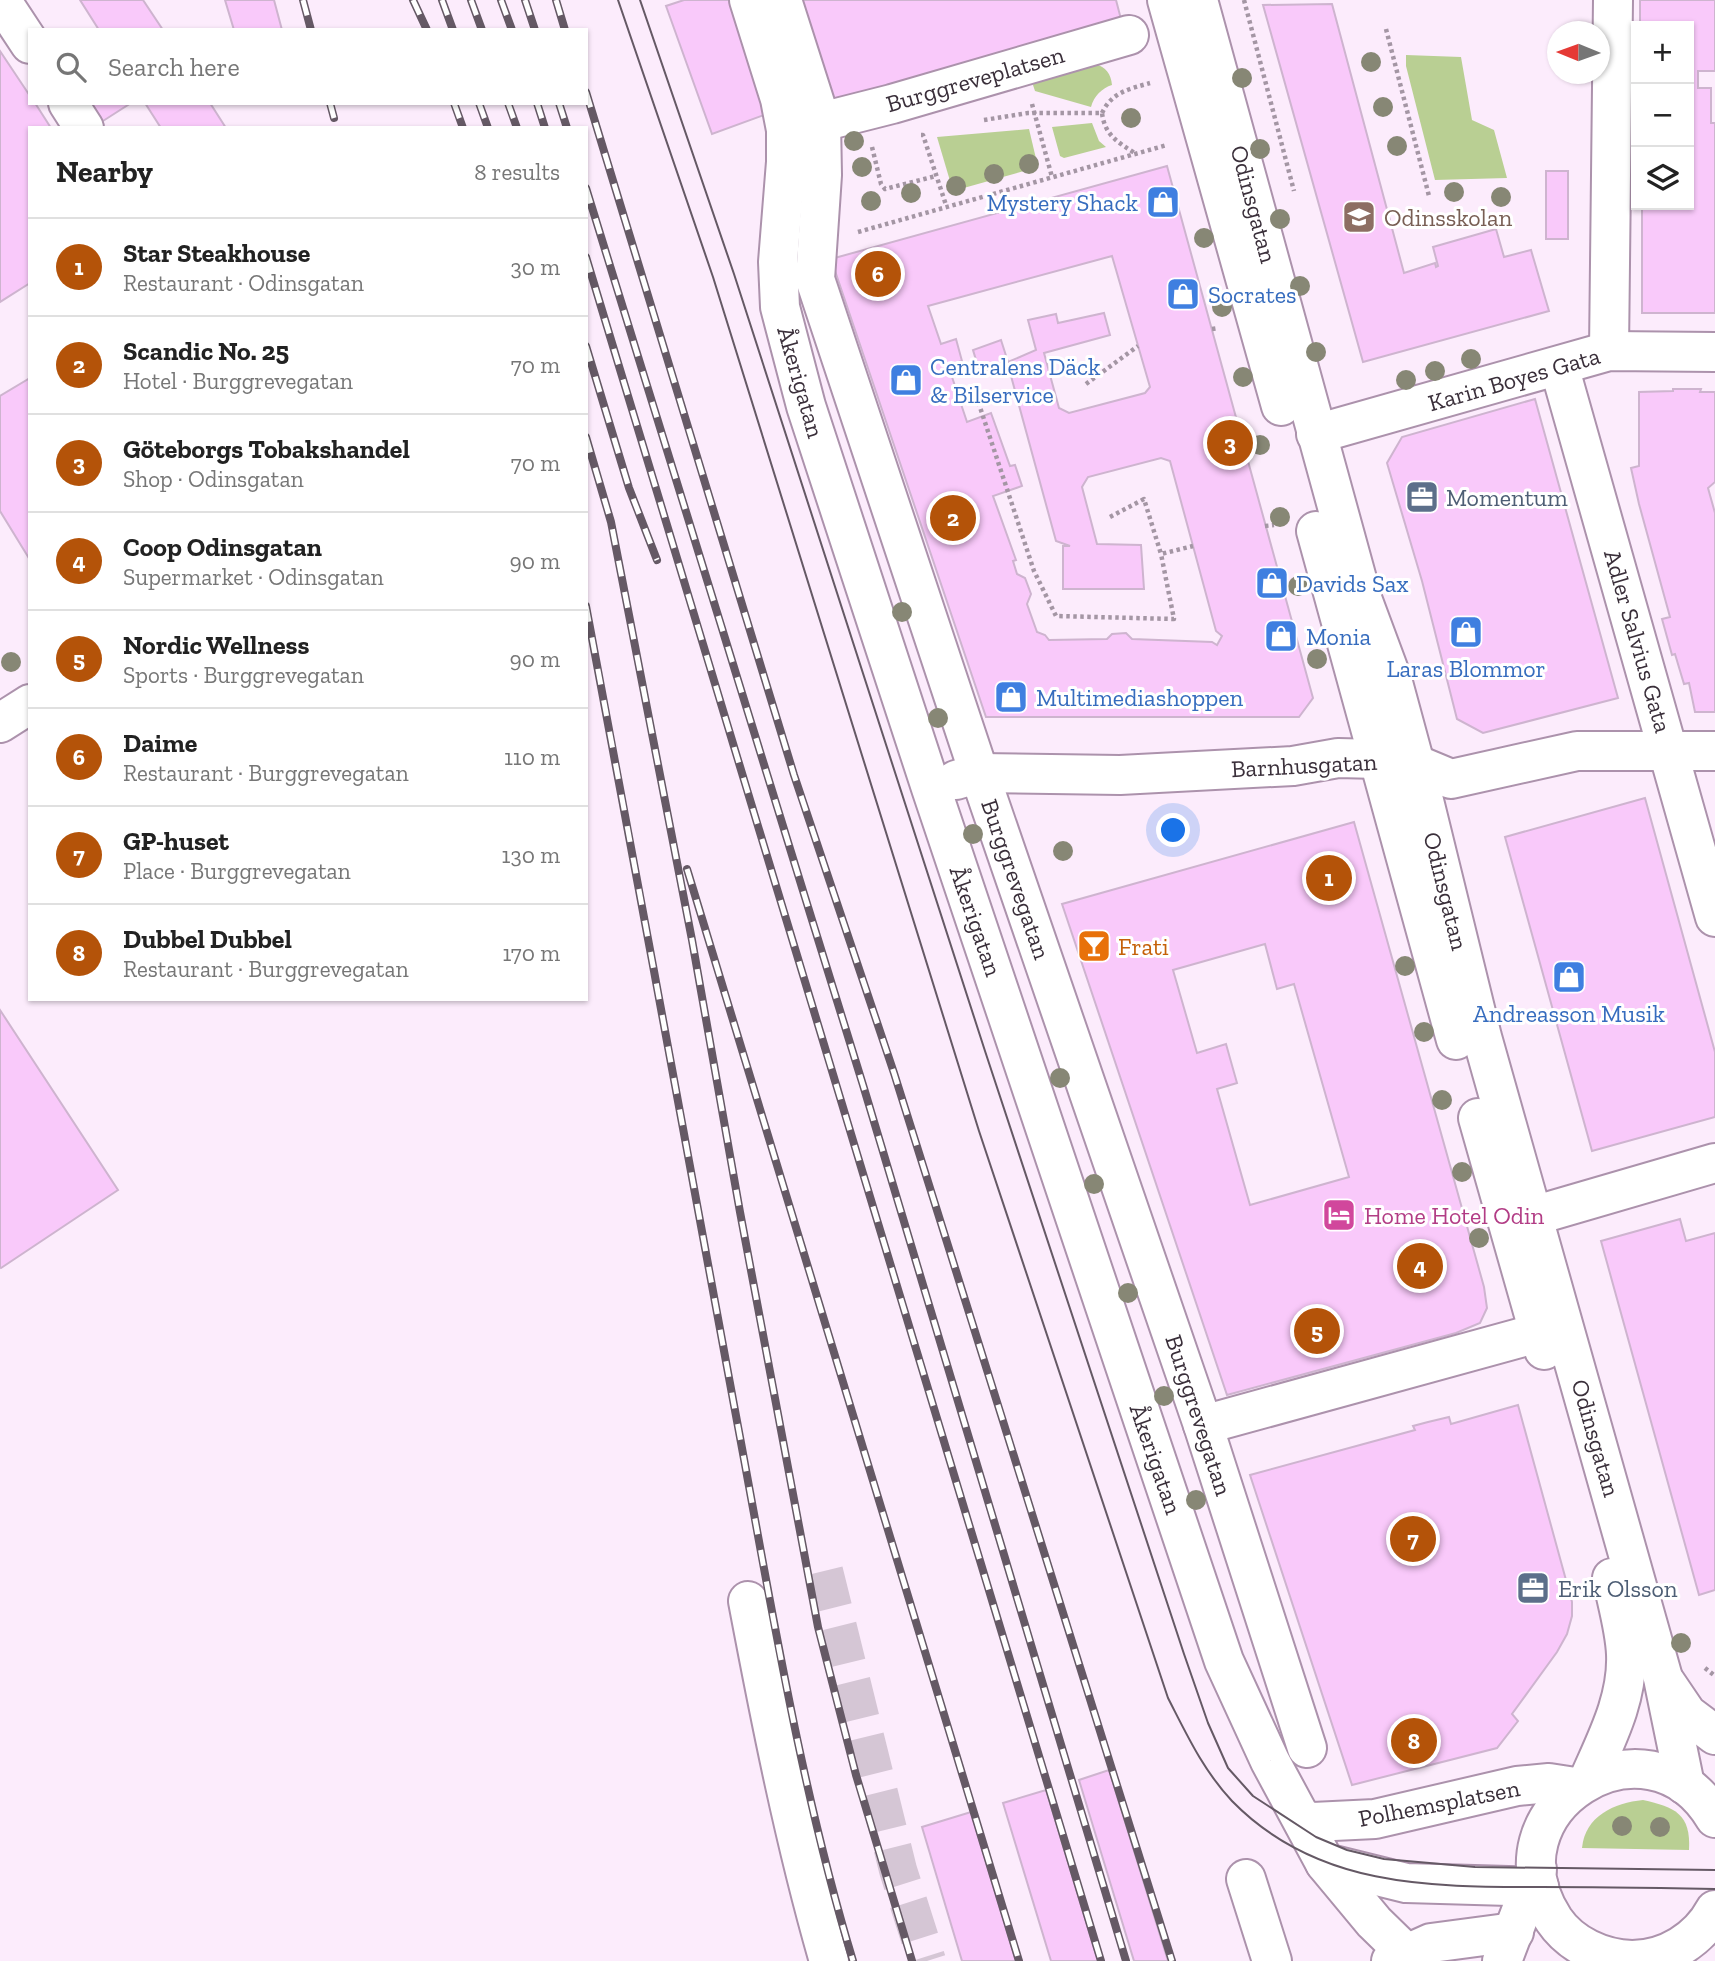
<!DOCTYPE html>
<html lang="en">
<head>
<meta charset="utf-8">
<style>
	body { margin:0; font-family:"Zilla Slab",serif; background:#f2f2f2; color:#222 }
	.controls { position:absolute; right:21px; top:21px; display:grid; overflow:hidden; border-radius:0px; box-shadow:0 2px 5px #0004 }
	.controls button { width:63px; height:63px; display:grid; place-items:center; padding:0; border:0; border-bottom:2px solid #e0e0e0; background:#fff; color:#222; font:35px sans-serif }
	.compass { position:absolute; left:1547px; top:21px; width:63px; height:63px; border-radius:50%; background:#fff; box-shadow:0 2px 5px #0004; rotate:271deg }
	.you { position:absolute; left:1174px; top:831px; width:24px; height:24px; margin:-18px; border:5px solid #fff; border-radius:50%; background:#1a73e8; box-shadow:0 0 0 10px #1a73e833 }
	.badge { display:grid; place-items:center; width:46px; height:46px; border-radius:50%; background:#b45309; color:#fff; font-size:23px; font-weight:700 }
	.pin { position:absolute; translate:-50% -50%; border:4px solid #fff; box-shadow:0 2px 7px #0006 }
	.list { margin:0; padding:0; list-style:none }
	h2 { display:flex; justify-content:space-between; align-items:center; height:91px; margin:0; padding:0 28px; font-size:30px }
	h2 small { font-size:23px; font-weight:400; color:#767676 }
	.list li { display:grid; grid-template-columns:46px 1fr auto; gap:21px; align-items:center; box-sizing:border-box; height:98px; padding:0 28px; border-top:2px solid #e0e0e0 }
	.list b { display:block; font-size:26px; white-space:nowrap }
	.list p { margin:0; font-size:23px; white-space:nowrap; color:#767676 }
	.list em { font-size:23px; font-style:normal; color:#767676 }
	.icon { flex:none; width:38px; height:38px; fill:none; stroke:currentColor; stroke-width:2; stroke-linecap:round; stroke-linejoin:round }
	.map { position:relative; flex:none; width:1715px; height:1961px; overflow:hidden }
	.search { position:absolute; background:#fff; box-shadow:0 2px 5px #0004; left:28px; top:28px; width:560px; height:77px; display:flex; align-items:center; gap:18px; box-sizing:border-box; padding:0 24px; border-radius:0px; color:#767676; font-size:26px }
	.panel { position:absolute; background:#fff; box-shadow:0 2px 5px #0004; left:28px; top:126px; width:560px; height:875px; border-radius:0px }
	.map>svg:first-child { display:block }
</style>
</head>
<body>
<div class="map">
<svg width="1715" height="1961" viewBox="0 0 1715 1961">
	<rect width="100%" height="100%" fill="#fcecfc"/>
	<g fill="#b9cf93">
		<polygon points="1406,55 1461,57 1472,120 1494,130 1507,178 1435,180 1406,66"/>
		<path d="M1095,64c11,3 16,10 17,21 -10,3 -18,11 -21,22l-56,-16 -2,-6 2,-6z"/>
		<polygon points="1092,123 1099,141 1106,147 1064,158 1060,156 1052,127"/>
		<polygon points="1029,129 1038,167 953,191 937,137"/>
		<path d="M1643,1800c32,7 48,14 46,50l-107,-2c3,-32 32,-45 61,-48z"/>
	</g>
	<g fill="#f9c9fa" stroke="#ceb4cf" stroke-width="2" fill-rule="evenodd">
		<polygon points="80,0 143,0 163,30 99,30"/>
		<polygon points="225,0 274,0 282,30 234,30"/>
		<polygon points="684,0 736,0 775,111 712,134 666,6"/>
		<polygon points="802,0 1116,0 1122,23 833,107"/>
		<polygon points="1640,0 1715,0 1715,71 1698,71 1698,88 1711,88 1711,123 1715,123 1715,313 1642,313 1642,205 1689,205 1689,26 1640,26"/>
		<polygon points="1332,4 1404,273 1435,263 1436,267 1438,266 1433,247 1496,229 1504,257 1531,250 1549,311 1363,362 1263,5"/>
		<polygon points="0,51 30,96 30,103 35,103 51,128 30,128 30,283 0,302"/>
		<polygon points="91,103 131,103 103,121"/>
		<polygon points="145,103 210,103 226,128 161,128"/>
		<rect x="1633" y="124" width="3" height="60"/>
		<path d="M1167,166l146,532 -14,19h-313l-155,-458zM1112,256l38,131 -5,6 -76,20 -10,-5 -15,-55 66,-18 -6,-22 -46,10 -2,-9 -28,6 8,30 -28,12 -7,-22 -28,10 7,23 28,-8 48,176 14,5h-7v43h81l-3,-44 -44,-1 -15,-57 6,-10 73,-19 9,3 46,170 6,5 -5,9 -5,-3 -80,-3 -6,-6 -14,1 -5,5 -58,1 -4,-5 -8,-3 -10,-28 4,-10 -6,-16 -8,-4 -4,-13 3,-1 -23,-64 29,-10 -7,-21 -5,1 -19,-53 -24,9 -19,-57 14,-4 -6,-22 -15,5 -13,-38z"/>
		<rect x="1546" y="171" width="22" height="68"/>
		<polygon points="30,378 30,560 0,511 0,396"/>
		<polygon points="1673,389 1701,389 1700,392 1715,392 1715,482 1708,488 1715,513 1715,712 1695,712 1689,683 1684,684 1675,654 1672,655 1662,619 1670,617 1639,504 1631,468 1639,466 1639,392 1673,391"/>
		<polygon points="1535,399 1618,698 1483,733 1457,719 1422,581 1387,463 1402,437"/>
		<polygon points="1645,798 1715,1052 1715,1117 1592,1151 1505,837"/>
		<path d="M1354,822l130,465 3,21 -7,15 -24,10 -229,62 -165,-491zM1265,944l12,45 17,-5 55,193 -99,28 -33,-116 20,-6 -11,-39 -29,9 -24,-83z"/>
		<polygon points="0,1010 118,1190 1,1268 0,1267"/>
		<polygon points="1680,1219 1686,1241 1715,1233 1715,1590 1699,1595 1601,1241"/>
		<polygon points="1518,1405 1572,1602 1572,1616 1567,1634 1557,1652 1512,1714 1518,1721 1497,1748 1352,1785 1250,1475 1415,1430 1413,1426 1428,1422 1449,1417 1451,1424"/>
		<polygon points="1109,1770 1168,1961 1134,1961 1079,1780"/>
		<polygon points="1046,1790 1098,1961 1051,1961 1003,1803"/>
		<polygon points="971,1812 1016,1961 962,1961 922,1827"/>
	</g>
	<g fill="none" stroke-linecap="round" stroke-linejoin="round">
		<polyline stroke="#d5c6d5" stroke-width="38" stroke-dasharray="38 19" stroke-linecap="butt" points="824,1571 898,1870 927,1961"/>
		<defs>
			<g id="minor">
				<polyline points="1,0 30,44"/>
				<polyline points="749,0 780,99 786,130 786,162 778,262 780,307 806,406 931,788 1224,1661 1270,1761 1325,1863 1374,1922 1414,1961"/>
				<polyline points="782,0 821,122 822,175 815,279 979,773 1203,1425 1307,1748"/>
				<polyline points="68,103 84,128"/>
				<polyline points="821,122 892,104 1129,35"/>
				<polyline points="1609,351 1613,0"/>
				<polyline points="1559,366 1715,917"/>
				<polyline points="1316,434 1609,351 1715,352"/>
				<polyline points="0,723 30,704"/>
				<polyline points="956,780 979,773 1120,775 1293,766 1338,758 1378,759 1415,764 1451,779 1577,751 1715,751"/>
				<polyline points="1533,1216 1715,1163"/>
				<polyline points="1203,1425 1538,1333"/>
				<path d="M748,1601c23,121 47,242 81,360"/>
				<polyline points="1303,1820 1313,1822 1375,1819 1517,1786 1549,1783 1575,1787"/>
				<polyline points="1325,1863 1406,1883 1539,1887"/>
				<polyline points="1246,1879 1272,1961"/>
				<polyline points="1391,1961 1431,1943 1514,1932"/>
			</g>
			<g id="major">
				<polyline points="1167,0 1281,406"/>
				<polyline points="1198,0 1363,601 1392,679 1415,764 1482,1037 1663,1678 1685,1785"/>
				<polyline points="1316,531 1456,1040"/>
				<polyline points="1478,1118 1544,1350"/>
				<polyline points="1666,1683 1687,1714 1715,1735"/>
				<path d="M1589,1779c17,-39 39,-80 37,-125 -1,-25 -9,-51 -14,-76"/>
				<path d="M1715,1818c-68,-114 -234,-8 -161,102 17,25 48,39 78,40 34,0 67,-20 83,-50"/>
				<polyline points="1502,1961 1537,1869"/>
			</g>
		</defs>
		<use href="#minor" stroke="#ac92ac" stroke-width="42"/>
		<use href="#major" stroke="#ac92ac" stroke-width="42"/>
		<g stroke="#a496a4" stroke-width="4.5" stroke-dasharray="3.5 3.5" stroke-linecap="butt">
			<polyline points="1244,0 1294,191"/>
			<polyline points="1386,29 1429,196"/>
			<polyline points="1032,104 1052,177"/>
			<path d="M1102,113c10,-21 27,-24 48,-30"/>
			<path d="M984,120l44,-7h74c3,23 16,29 34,41"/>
			<polyline points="921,135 923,135 946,205"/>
			<polyline points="872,147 881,184 885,189 936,176"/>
			<polyline points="858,232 1167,145"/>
			<polyline points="1212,329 1218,328"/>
			<polyline points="1086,384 1138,346"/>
			<polyline points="974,389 1034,571 1056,616 1174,619 1161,554"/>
			<polyline points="1110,517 1144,499 1161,554 1193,546"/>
			<polyline points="1265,526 1274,525"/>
			<polyline points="1705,1668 1715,1676"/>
		</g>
		<use href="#minor" stroke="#fff" stroke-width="38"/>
		<use href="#major" stroke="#fff" stroke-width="38"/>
		<g stroke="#655965" stroke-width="2">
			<path d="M618,0l95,277 266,854 189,567c19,37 35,72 64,103 84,86 196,86 308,86 58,0 117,1 175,2"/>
			<polyline points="640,0 734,274 985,1051 1184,1654 1208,1723 1228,1768 1253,1796 1316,1837 1347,1850 1384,1859 1475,1867 1715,1870"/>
		</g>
		<defs>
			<g id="rail">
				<polyline points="303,0 311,30"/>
				<polyline points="413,0 427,30"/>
				<polyline points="442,0 453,30"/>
				<polyline points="471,0 482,30"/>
				<polyline points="501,0 512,30"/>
				<polyline points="525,0 535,30"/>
				<polyline points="556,0 565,30"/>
				<polyline points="586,92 794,775 894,1073 1172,1961"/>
				<polyline points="330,103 334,118"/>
				<polyline points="454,103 463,128"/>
				<polyline points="479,103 488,128"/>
				<polyline points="508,103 517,128"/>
				<polyline points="537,103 545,128"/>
				<polyline points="559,103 567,128"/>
				<polyline points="586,188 863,1085 1126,1961"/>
				<polyline points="586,257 1101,1961"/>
				<polyline points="586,346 629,488 657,560"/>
				<polyline points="586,437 611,522 692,940 740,1212 818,1627 856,1775 912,1961"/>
				<path d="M586,606c50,266 99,533 148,799 35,186 64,374 119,556"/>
				<polyline points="687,869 1019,1961"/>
			</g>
		</defs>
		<use href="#rail" stroke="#655965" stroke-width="8"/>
		<use href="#rail" stroke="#fff" stroke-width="5" stroke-dasharray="16" stroke-linecap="butt"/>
	</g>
	<g fill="#878775">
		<circle cx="1371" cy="62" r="10"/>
		<circle cx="1242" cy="78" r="10"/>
		<circle cx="1383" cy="107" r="10"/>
		<circle cx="1131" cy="118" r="10"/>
		<circle cx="854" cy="141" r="10"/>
		<circle cx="1397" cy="146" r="10"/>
		<circle cx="1260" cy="149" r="10"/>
		<circle cx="1029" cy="164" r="10"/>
		<circle cx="862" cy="167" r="10"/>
		<circle cx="994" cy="174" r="10"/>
		<circle cx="956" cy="186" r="10"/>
		<circle cx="1454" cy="192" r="10"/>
		<circle cx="911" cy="193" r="10"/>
		<circle cx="1501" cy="197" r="10"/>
		<circle cx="871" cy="201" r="10"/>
		<circle cx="1280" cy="219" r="10"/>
		<circle cx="1204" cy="238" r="10"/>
		<circle cx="1300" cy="286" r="10"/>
		<circle cx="1222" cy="307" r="10"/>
		<circle cx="1316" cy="352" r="10"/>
		<circle cx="1471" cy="359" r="10"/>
		<circle cx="1435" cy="371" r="10"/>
		<circle cx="1243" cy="377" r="10"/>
		<circle cx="1406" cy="380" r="10"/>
		<circle cx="1260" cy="445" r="10"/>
		<circle cx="1280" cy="517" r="10"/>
		<circle cx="1298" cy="586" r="10"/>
		<circle cx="902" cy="612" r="10"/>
		<circle cx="1317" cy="659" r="10"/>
		<circle cx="11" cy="662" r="10"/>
		<circle cx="938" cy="718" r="10"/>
		<circle cx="973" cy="834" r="10"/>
		<circle cx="1063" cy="851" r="10"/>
		<circle cx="1405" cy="966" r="10"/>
		<circle cx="1424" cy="1032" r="10"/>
		<circle cx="1060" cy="1078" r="10"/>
		<circle cx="1442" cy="1100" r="10"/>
		<circle cx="1462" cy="1172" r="10"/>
		<circle cx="1094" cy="1184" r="10"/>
		<circle cx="1479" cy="1238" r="10"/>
		<circle cx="1128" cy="1293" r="10"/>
		<circle cx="1164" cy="1396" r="10"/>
		<circle cx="1196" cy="1500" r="10"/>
		<circle cx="1681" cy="1643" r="10"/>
		<circle cx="1622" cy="1826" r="10"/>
		<circle cx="1660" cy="1827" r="10"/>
	</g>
	<defs>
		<symbol id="shop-square" viewBox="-11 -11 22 22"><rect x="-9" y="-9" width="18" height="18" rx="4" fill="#3f7fe0" stroke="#fff"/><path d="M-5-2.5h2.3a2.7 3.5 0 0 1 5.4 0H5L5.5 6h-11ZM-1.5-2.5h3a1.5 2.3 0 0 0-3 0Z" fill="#fff"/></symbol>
		<symbol id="school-square" viewBox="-11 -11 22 22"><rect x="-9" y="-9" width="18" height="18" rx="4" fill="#8d6e63" stroke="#fff"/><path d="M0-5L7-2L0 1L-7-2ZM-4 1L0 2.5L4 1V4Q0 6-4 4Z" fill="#fff"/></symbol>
		<symbol id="office-square" viewBox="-11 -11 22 22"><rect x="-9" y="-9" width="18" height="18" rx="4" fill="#5c6f8a" stroke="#fff"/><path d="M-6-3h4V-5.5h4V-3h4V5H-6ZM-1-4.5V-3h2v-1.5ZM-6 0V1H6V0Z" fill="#fff"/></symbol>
		<symbol id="bar-square" viewBox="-11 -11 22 22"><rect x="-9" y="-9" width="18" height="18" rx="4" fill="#e8710a" stroke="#fff"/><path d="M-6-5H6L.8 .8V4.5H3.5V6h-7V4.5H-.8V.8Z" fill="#fff"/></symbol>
		<symbol id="hotel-square" viewBox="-11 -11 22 22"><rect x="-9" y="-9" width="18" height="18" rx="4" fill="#d1479c" stroke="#fff"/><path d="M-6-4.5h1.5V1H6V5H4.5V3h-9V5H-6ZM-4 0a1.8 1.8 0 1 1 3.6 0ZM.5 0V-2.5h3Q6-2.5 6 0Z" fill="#fff"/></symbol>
	</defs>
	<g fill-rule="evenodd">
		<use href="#shop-square" x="1144" y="183" width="38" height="38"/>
		<use href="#school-square" x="1340" y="198" width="38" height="38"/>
		<use href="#shop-square" x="1164" y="275" width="38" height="38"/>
		<use href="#shop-square" x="887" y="361" width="38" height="38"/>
		<use href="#office-square" x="1403" y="478" width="38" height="38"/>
		<use href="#shop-square" x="1253" y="564" width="38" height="38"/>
		<use href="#shop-square" x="1447" y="613" width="38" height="38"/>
		<use href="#shop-square" x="1262" y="617" width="38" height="38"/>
		<use href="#shop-square" x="992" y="678" width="38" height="38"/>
		<use href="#bar-square" x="1075" y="927" width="38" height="38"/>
		<use href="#shop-square" x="1550" y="958" width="38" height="38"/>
		<use href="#hotel-square" x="1320" y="1196" width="38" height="38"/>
		<use href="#office-square" x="1514" y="1569" width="38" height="38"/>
	</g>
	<g text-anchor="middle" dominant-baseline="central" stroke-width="6" stroke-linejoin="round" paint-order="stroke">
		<g font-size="24" fill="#3a2f3a" stroke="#fff">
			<text transform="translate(975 79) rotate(-16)">Burggreveplatsen</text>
			<text transform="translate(1254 204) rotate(75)">Odinsgatan</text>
			<text transform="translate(1514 379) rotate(-16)">Karin Boyes Gata</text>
			<text transform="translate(801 382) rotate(74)">Åkerigatan</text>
			<text transform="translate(1638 641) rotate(74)">Adler Salvius Gata</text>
			<text transform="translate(1304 765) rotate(-3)">Barnhusgatan</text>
			<text transform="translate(1016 879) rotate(71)">Burggrevegatan</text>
			<text transform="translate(1446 891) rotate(76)">Odinsgatan</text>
			<text transform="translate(976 921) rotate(71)">Åkerigatan</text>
			<text transform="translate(1199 1415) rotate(72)">Burggrevegatan</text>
			<text transform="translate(1596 1438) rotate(74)">Odinsgatan</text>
			<text transform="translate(1156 1459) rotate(71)">Åkerigatan</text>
			<text transform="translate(1439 1803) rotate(-11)">Polhemsplatsen</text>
		</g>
		<g font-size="24" fill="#366cbe" stroke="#fff" text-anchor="start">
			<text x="1138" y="202" text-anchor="end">Mystery Shack</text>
			<text x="1208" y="294">Socrates</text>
			<text x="930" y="366">Centralens Däck<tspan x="930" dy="28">&amp; Bilservice</tspan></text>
			<text x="1296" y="583">Davids Sax</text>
			<text x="1306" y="636">Monia</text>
			<text x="1466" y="668" text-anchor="middle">Laras Blommor</text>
			<text x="1036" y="697">Multimediashoppen</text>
			<text x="1569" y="1013" text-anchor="middle">Andreasson Musik</text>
		</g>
		<g font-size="24" fill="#785e54" stroke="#fff" text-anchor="start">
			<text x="1384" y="217">Odinsskolan</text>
		</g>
		<g font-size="24" fill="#4e5e75" stroke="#fff" text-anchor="start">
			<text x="1446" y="497">Momentum</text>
			<text x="1558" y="1588">Erik Olsson</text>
		</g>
		<g font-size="24" fill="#c56008" stroke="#fff" text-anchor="start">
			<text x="1118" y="946">Frati</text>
		</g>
		<g font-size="24" fill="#b23c85" stroke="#fff" text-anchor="start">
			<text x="1364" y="1215">Home Hotel Odin</text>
		</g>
	</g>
</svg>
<div class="controls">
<button>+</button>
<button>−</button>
<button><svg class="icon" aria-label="layers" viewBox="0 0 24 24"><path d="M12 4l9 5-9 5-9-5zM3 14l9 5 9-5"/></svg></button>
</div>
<svg class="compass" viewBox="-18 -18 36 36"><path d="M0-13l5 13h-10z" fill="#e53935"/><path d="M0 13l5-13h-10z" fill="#767676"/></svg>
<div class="you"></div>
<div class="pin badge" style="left:1329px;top:878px">1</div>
<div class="pin badge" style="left:953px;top:518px">2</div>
<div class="pin badge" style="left:1230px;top:443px">3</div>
<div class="pin badge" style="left:1420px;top:1266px">4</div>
<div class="pin badge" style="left:1317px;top:1331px">5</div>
<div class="pin badge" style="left:878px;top:274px">6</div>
<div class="pin badge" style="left:1413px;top:1539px">7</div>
<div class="pin badge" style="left:1414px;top:1741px">8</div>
<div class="search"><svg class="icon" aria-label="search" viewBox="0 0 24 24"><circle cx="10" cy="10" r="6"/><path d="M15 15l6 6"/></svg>Search here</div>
<section class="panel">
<h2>Nearby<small>8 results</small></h2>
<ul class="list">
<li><span class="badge">1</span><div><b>Star Steakhouse</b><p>Restaurant · Odinsgatan</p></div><em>30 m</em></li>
<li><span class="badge">2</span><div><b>Scandic No. 25</b><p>Hotel · Burggrevegatan</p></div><em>70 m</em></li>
<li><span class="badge">3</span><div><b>Göteborgs Tobakshandel</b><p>Shop · Odinsgatan</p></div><em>70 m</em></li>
<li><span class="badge">4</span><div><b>Coop Odinsgatan</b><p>Supermarket · Odinsgatan</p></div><em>90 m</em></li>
<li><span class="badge">5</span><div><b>Nordic Wellness</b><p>Sports · Burggrevegatan</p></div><em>90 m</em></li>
<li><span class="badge">6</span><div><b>Daime</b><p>Restaurant · Burggrevegatan</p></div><em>110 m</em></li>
<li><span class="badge">7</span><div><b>GP-huset</b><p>Place · Burggrevegatan</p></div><em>130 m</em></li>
<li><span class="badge">8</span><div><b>Dubbel Dubbel</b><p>Restaurant · Burggrevegatan</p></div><em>170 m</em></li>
</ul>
</section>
</div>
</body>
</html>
